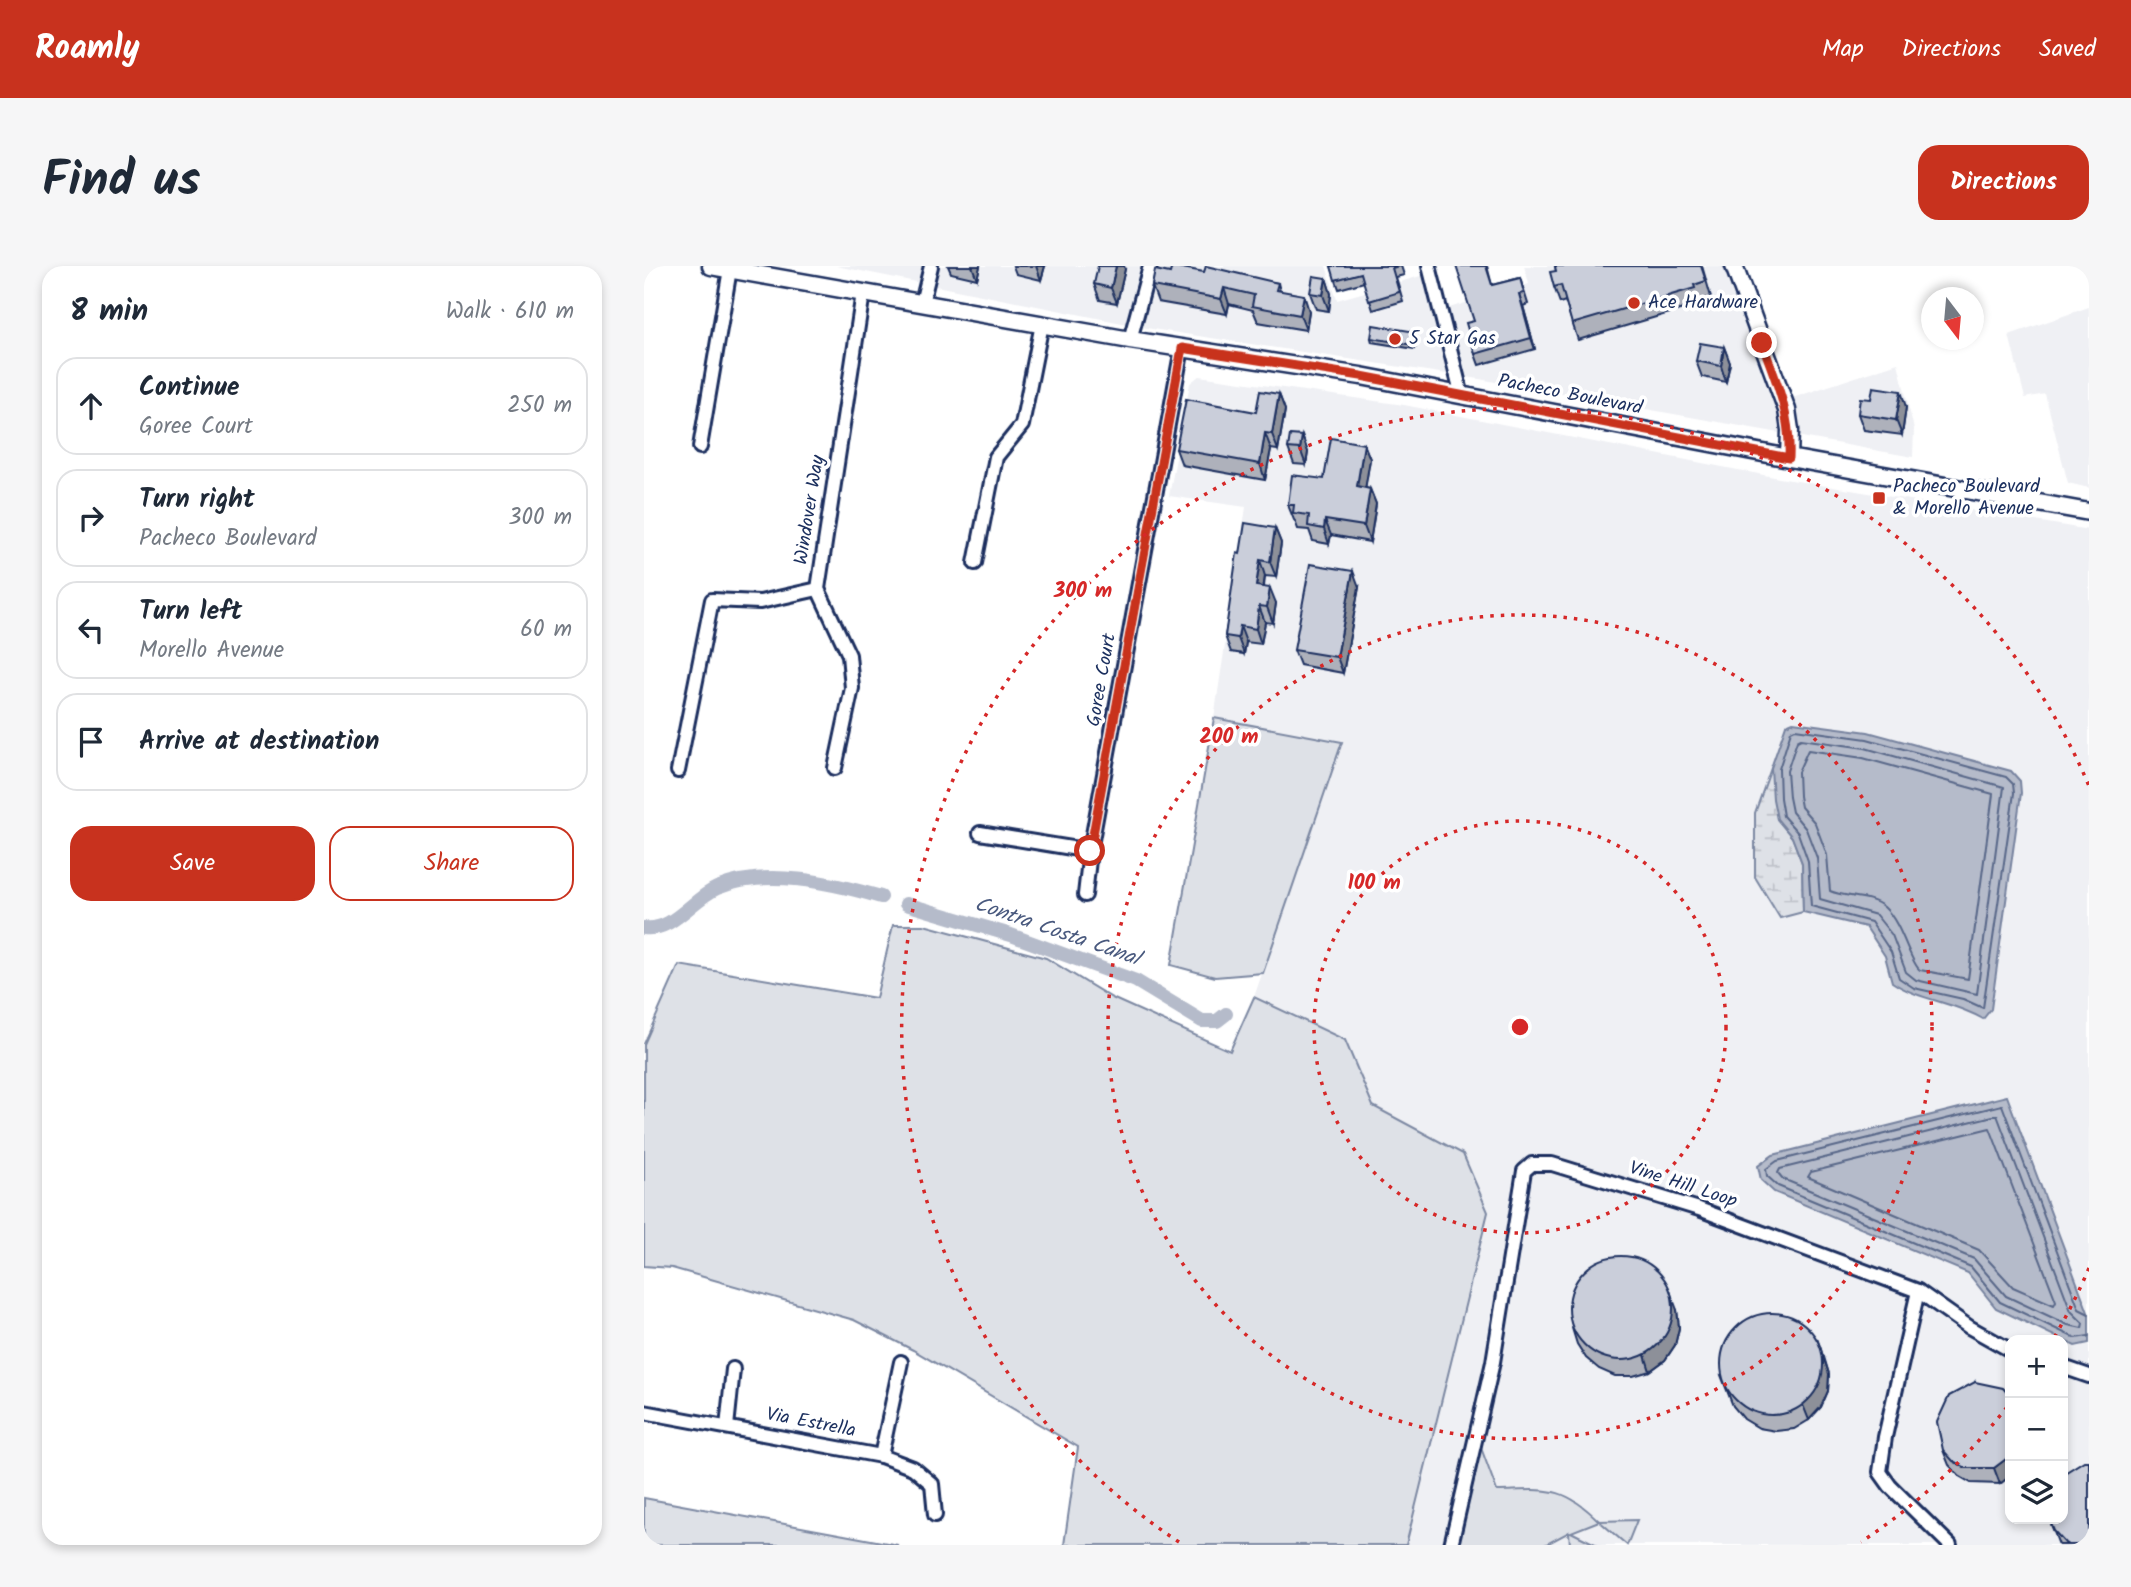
<!DOCTYPE html>
<html lang="en">
<head>
<meta charset="utf-8">
<style>
	body { margin:0; font-family:Kalam,sans-serif; background:#f6f6f7; color:#1f2937 }
	.controls { position:absolute; right:21px; bottom:21px; display:grid; overflow:hidden; border-radius:14px; box-shadow:0 4px 10px #0003 }
	.controls button { width:63px; height:63px; display:grid; place-items:center; padding:0; border:0; border-bottom:2px solid #e0e1e3; background:#fff; color:#1f2937; font:35px sans-serif }
	.compass { position:absolute; left:1277px; top:21px; width:63px; height:63px; border-radius:50%; background:#fff; box-shadow:0 4px 10px #0003; rotate:164deg }
	.stop { position:absolute; width:21px; height:21px; margin:-16px; border:5px solid #c8321e; border-radius:50%; background:#fff }
	.stop.end { background:#c8321e; border-color:#fff; box-shadow:0 2px 7px #0008 }
	.list { margin:0; padding:0; list-style:none }
	h2 { display:flex; justify-content:space-between; align-items:center; height:91px; margin:0; padding:0 28px; font-size:30px }
	h2 small { font-size:23px; font-weight:400; color:#747a83 }
	.list li { display:grid; grid-template-columns:46px 1fr auto; gap:21px; align-items:center; box-sizing:border-box; height:98px; margin:0 14px 14px; padding:0 14px; border:2px solid #e0e1e3; border-radius:21px }
	.list b { display:block; font-size:26px; white-space:nowrap }
	.list p { margin:0; font-size:23px; white-space:nowrap; color:#747a83 }
	.list em { font-size:23px; font-style:normal; color:#747a83 }
	.actions { display:flex; gap:14px; padding:21px 28px }
	.actions a { flex:1; padding:16px 0; border:2px solid #c8321e; border-radius:21px; text-align:center; font-size:24px; color:#c8321e }
	.actions .main { background:#c8321e; color:#fff }
	.icon { flex:none; width:38px; height:38px; fill:none; stroke:currentColor; stroke-width:2; stroke-linecap:round; stroke-linejoin:round }
	.map { position:relative; flex:none; width:1445px; height:1279px; overflow:hidden; border-radius:21px }
	header { display:flex; align-items:center; gap:42px; box-sizing:border-box; height:98px; padding:0 35px; background:#c8321e; color:#fff }
	header strong { font-size:33px }
	nav { display:flex; gap:38px; margin-inline-start:auto; font-size:24px }
	.intro { display:flex; align-items:center; justify-content:space-between; box-sizing:border-box; height:168px; padding:0 42px }
	h1 { margin:0; font-size:49px }
	.button { padding:18px 32px; border-radius:21px; background:#c8321e; color:#fff; font-size:24px; font-weight:700 }
	main { display:flex; gap:42px; padding:0 42px }
	aside { flex:1; background:#fff; border-radius:21px; box-shadow:0 4px 10px #0003 }
	.map>svg:first-child { display:block }
</style>
</head>
<body>
<header>
<strong>Roamly</strong>
<nav><a>Map</a><a>Directions</a><a>Saved</a></nav>
</header>
<div class="intro"><h1>Find us</h1><a class="button">Directions</a></div>
<main>
<aside>
<h2>8 min<small>Walk · 610 m</small></h2>
<ul class="list">
<li><svg class="icon" aria-label="ahead" viewBox="0 0 24 24"><path d="M12 20V5M6 11l6-6 6 6"/></svg><div><b>Continue</b><p>Goree Court</p></div><em>250 m</em></li>
<li><svg class="icon" aria-label="right" viewBox="0 0 24 24"><path d="M7 20v-9h11M14 6l5 5-5 5"/></svg><div><b>Turn right</b><p>Pacheco Boulevard</p></div><em>300 m</em></li>
<li><svg class="icon" aria-label="left" viewBox="0 0 24 24"><path d="M17 20v-9H6M10 6l-5 5 5 5"/></svg><div><b>Turn left</b><p>Morello Avenue</p></div><em>60 m</em></li>
<li><svg class="icon" aria-label="arrive" viewBox="0 0 24 24"><path d="M6 21V4h12l-3 4 3 4H6"/></svg><div><b>Arrive at destination</b></div></li>
</ul>
<div class="actions"><a class="main">Save</a><a>Share</a></div>
</aside>
<div class="map">
<svg width="1445" height="1279" viewBox="0 0 1445 1279">
	<defs>
		<pattern id="wetland-marsh" width="20" height="14" patternUnits="userSpaceOnUse" patternTransform="scale(1.75)"><rect width="20" height="14" fill="#dee1e7"/><path d="M1 5h8M5 5V1M11 12h8M15 12V8" fill="none" stroke="#bec1c9"/></pattern>
	</defs>
	<rect width="100%" height="100%" fill="#fff"/>
	<filter id="ink" filterUnits="userSpaceOnUse"><feTurbulence type="fractalNoise" baseFrequency=".0143" numOctaves="2"/><feDisplacementMap in="SourceGraphic" scale="14" xChannelSelector="R" yChannelSelector="G"/><feConvolveMatrix kernelMatrix="1 2 1 2 8 2 1 2 1" color-interpolation-filters="sRGB"/></filter>
	<g filter="url(#ink)">
		<g fill="#eff0f4" fill-rule="evenodd">
			<polygon points="192,0 682,0 693,34 787,7 798,44 885,18 880,0 1091,0 1139,135 1254,97 1270,163 1269,191 835,113 508,63"/>
			<polygon points="1445,41 1445,222 1424,217 1401,128 1381,132 1365,69"/>
			<path d="M555,110l205,29 375,73 310,52v1015h-683l82,-333 -25,-58 -90,-48 -28,-66 -91,-43 88,-255 -128,-24 32,-211 -77,-11 21,-113zM1366,1074h53v179h-53z"/>
		</g>
		<g fill="#dee1e7" stroke="#7c88a2" stroke-width="2">
			<polygon points="570,452 698,476 619,707 571,711 527,699"/>
			<polygon points="249,659 280,659 402,692 468,732 586,785 610,731 701,774 729,840 819,888 844,946 762,1279 420,1279 434,1181 269,1084 210,1054 28,1002 0,1000 0,778 35,699 232,732"/>
			<path d="M833,1171l20,54c49,-1 65,-7 102,30l38,-1 -10,25 -28,-24 -28,11 26,13h-27l-1,-13 -24,13h-94z"/>
			<polygon points="0,1232 254,1279 0,1279"/>
		</g>
		<polygon fill="url(#wetland-marsh)" stroke="#7c88a2" stroke-width="2" points="1127,502 1133,553 1148,571 1158,597 1159,646 1136,652 1111,611 1111,547"/>
		<g fill="#b5bbca" stroke="#77839f" stroke-width="2">
			<path d="M1149,456l75,10 143,39 9,10 1,12 -30,216 -8,10c-30,-18 -63,-18 -91,-37l-7,-26 -19,-29 -63,-15 -1,-49 -10,-26 -15,-18 -4,-20 -2,-31 15,-43z"/>
			<polygon points="1363,830 1445,1049 1445,1077 1431,1080 1352,1042 1324,1007 1130,926 1117,914 1114,900 1129,889"/>
		</g>
		<g fill="none" stroke-linecap="round" stroke-linejoin="round">
			<g stroke="#596789" stroke-width="2">
				<polygon points="1151,463 1223,473 1362,511 1369,518 1370,527 1339,742 1319,733 1270,722 1255,712 1247,686 1227,656 1167,640 1164,595 1154,567 1139,550 1136,532 1135,503 1147,465"/>
				<polygon points="1157,473 1221,482 1360,521 1333,728 1272,714 1262,706 1248,669 1232,649 1176,633 1173,592 1162,563 1148,546 1145,531 1143,505 1153,475"/>
				<path d="M1164,484l55,8 130,36 -25,185 -48,-9c-10,-7 -18,-47 -36,-63 -14,-12 -38,-9 -54,-16l-3,-36 -12,-32 -14,-16 -2,-11 -1,-24z"/>
				<polygon points="1353,849 1427,1045 1439,1057 1438,1062 1424,1059 1362,1030 1330,993 1139,913 1134,907 1136,903"/>
				<polygon points="1346,862 1412,1035 1410,1039 1369,1021 1335,984 1164,911 1167,906"/>
				<polyline points="1445,1048 1435,1043 1358,839 1133,895 1122,903 1123,910 1134,920 1327,1001 1356,1036 1431,1072 1445,1070"/>
			</g>
			<g stroke="#b5bbca" stroke-width="14">
				<polyline points="262,638 367,669 492,715 558,755 573,755 582,748"/>
				<path d="M0,662c29,4 48,-29 73,-40 48,-21 116,-5 164,9"/>
			</g>
			<defs>
				<g id="street">
					<polyline points="785,0 818,130"/>
					<polyline points="278,37 287,0"/>
					<polyline points="486,74 506,0"/>
					<polyline points="56,181 86,3"/>
					<polyline points="331,297 352,191 378,159 398,58"/>
					<polyline points="191,502 208,422 205,389 174,323 219,27"/>
					<polyline points="34,505 68,334 116,336 174,323"/>
					<polyline points="336,567 446,585"/>
					<polyline points="441,629 446,585 538,82"/>
					<polyline points="1274,1025 1325,1061 1366,1084"/>
					<polyline points="1419,1101 1445,1110"/>
					<polyline points="0,1146 237,1190 269,1202 288,1218 291,1249"/>
					<polyline points="83,1161 89,1103"/>
					<polyline points="237,1190 257,1096"/>
					<polyline points="807,1279 849,1096 880,905 888,898 908,898 1055,943 1274,1025 1241,1171 1236,1206 1246,1220 1306,1279"/>
				</g>
				<g id="secondary">
					<polyline points="67,0 486,74 717,110 1145,192 1445,246"/>
					<polyline points="1090,0 1143,144 1146,164 1145,192"/>
				</g>
			</defs>
			<use href="#street" stroke="#1b2f5e" stroke-width="18"/>
			<use href="#secondary" stroke="#1b2f5e" stroke-width="21"/>
			<use href="#street" stroke="#fff" stroke-width="12"/>
			<use href="#secondary" stroke="#fff" stroke-width="16"/>
		</g>
		<g fill="#aeb1bb" stroke="#1b2f5e" stroke-width="2">
			<polygon points="304,0 336,0 333,13 307,7"/>
			<polygon points="369,0 401,0 397,14 372,8"/>
			<polygon points="687,0 757,0 760,9 752,11 759,35 729,44 720,16 695,23"/>
			<polygon points="843,0 848,19 876,12 884,38 879,40 891,83 835,99 831,88 830,55"/>
			<polygon points="911,0 1058,0 1067,31 1055,35 1056,38 934,74 921,35 916,37 910,21 912,5"/>
			<polygon points="481,3 473,37 456,34 450,18"/>
			<polygon points="560,6 634,17 636,25 665,45 662,64 614,56 609,44 585,38 583,48 514,36 508,20 526,7"/>
			<polygon points="682,12 687,28 685,45 672,43 666,27"/>
			<polygon points="772,66 773,70 771,83 728,76 727,72"/>
			<polygon points="1080,81 1086,97 1082,116 1058,111 1052,95"/>
			<polygon points="635,128 641,144 634,184 627,183 621,214 538,199 532,183 612,146"/>
			<polygon points="1227,133 1262,141 1258,169 1220,164 1214,148"/>
			<polygon points="658,170 664,186 662,199 650,198 644,182"/>
			<polygon points="720,178 726,193 721,222 726,223 732,238 726,276 687,269 685,278 669,275 665,264 654,263 651,255 650,254 644,239 680,213"/>
			<polygon points="631,262 637,277 632,311 621,310 620,321 632,337 629,357 621,356 617,378 602,376 600,388 587,386 581,370 596,288"/>
			<polygon points="715,321 699,407 656,399 650,384"/>
			<polygon points="1033,1044 1035,1062 1031,1079 1021,1094 1006,1105 989,1110 971,1110 955,1103 942,1092 933,1078 928,1062"/>
			<polygon points="1180,1091 1185,1108 1184,1125 1177,1141 1165,1154 1150,1163 1132,1165 1115,1162 1100,1153 1089,1140 1077,1109"/>
			<polygon points="1331,1116 1356,1218 1327,1217 1315,1210 1305,1199 1299,1184"/>
			<polygon points="1405,1253 1445,1279 1415,1279"/>
		</g>
		<g fill="#8d9099" stroke="#1b2f5e" stroke-width="2">
			<polygon points="328,0 336,0 333,13"/>
			<polygon points="392,0 401,0 397,14"/>
			<polygon points="472,0 480,0 481,3 473,37 467,22"/>
			<polygon points="682,12 687,28 685,45 679,29"/>
			<polygon points="580,22 585,38 583,48 577,33"/>
			<polygon points="875,28 879,40 891,83 887,72"/>
			<polygon points="660,29 665,45 662,64 656,49"/>
			<polygon points="772,66 773,70 771,83 770,79"/>
			<polygon points="1080,81 1086,97 1082,116 1077,100"/>
			<polygon points="1257,125 1262,141 1258,169 1252,154"/>
			<polygon points="635,128 641,144 634,184 628,168"/>
			<polygon points="621,167 627,183 621,214 616,198"/>
			<polygon points="658,170 664,186 662,199 656,183"/>
			<polygon points="720,178 726,193 719,236 713,220"/>
			<polygon points="726,223 732,238 726,276 720,260"/>
			<polygon points="681,254 687,269 685,278 680,263"/>
			<polygon points="631,262 637,277 632,311 626,296"/>
			<polygon points="616,294 621,310 617,335 612,320"/>
			<polygon points="709,305 715,321 699,407 693,391"/>
			<polygon points="626,322 632,337 629,357 623,341"/>
			<polygon points="615,340 621,356 617,378 612,363"/>
			<polygon points="596,360 602,376 600,388 594,372"/>
			<polygon points="1027,1028 1033,1044 1035,1062 1031,1079 1021,1094 1006,1105 1001,1089"/>
			<polygon points="1174,1075 1185,1108 1184,1125 1177,1141 1165,1154 1159,1139"/>
			<polygon points="1366,1190 1366,1210 1356,1218 1350,1202"/>
		</g>
		<g fill="#caceda" stroke="#1b2f5e" stroke-width="2">
			<polygon points="454,0 472,0 467,22 450,18"/>
			<polygon points="528,0 560,6 562,0 634,17 632,24 660,29 656,49 608,40 610,29 580,22 577,33 508,20 511,4 526,7"/>
			<polygon points="687,0 755,0 748,2 755,26 725,35 717,7 691,14"/>
			<polygon points="812,0 842,0 848,19 876,12 880,27 875,28 887,72 831,88 822,57 830,55"/>
			<polygon points="911,0 1057,0 1062,15 1050,19 1051,22 928,58 917,19 910,21 906,6 912,5"/>
			<polygon points="669,10 682,12 679,29 666,27"/>
			<polygon points="729,59 772,66 770,79 727,72"/>
			<polygon points="1056,77 1080,81 1077,100 1052,95"/>
			<polygon points="1229,121 1257,125 1252,154 1214,148 1216,132 1227,133"/>
			<polygon points="616,125 635,128 628,168 621,167 616,198 532,183 542,133 612,146"/>
			<polygon points="646,169 658,170 656,183 644,182"/>
			<polygon points="687,172 720,178 713,220 726,223 720,260 681,254 680,263 664,260 665,249 649,247 650,239 644,239 648,209 680,213"/>
			<polygon points="601,257 631,262 626,296 616,294 612,320 626,322 623,341 615,340 612,363 596,360 594,372 581,370 593,287 596,288"/>
			<polygon points="666,298 709,305 693,391 650,384"/>
			<circle cx="977" cy="1042" r="52"/>
			<circle cx="1128" cy="1098" r="51"/>
			<polygon points="1331,1116 1359,1122 1366,1130 1366,1190 1350,1202 1322,1202 1309,1195 1299,1184 1293,1156 1305,1130"/>
			<polygon points="1440,1195 1445,1195 1445,1279 1424,1279 1421,1277 1410,1265 1405,1253 1419,1253 1419,1208"/>
		</g>
	</g>
	<g fill="none" stroke-linecap="round" stroke-linejoin="round" filter="url(#ink)">
		<path stroke="#c8321e" stroke-width="9" d="M446,585l92,-503 179,28 428,82c2,-42 -12,-76 -27,-115"/>
	</g>
	<g fill="none" stroke="#d62828" stroke-width="3.5" stroke-dasharray="3.5 7">
		<circle cx="876" cy="761" r="206"/>
		<circle cx="876" cy="761" r="412"/>
		<path d="M1445 1002A618 618 0 0 1 1411 1070M1363 1141A618 618 0 0 1 1217 1276M535 1276A618 618 0 1 1 1445 520"/>
	</g>
	<g fill="#c8321e" stroke="#fff" stroke-width="2.5">
		<circle cx="990" cy="37" r="7"/>
		<circle cx="751" cy="73" r="7"/>
		<rect x="1228" y="225" width="14" height="14" rx="3.5"/>
	</g>
	<g text-anchor="middle" dominant-baseline="central" stroke-width="7" stroke-linejoin="round" paint-order="stroke">
		<g font-size="19" fill="#1b2f5e" stroke="#fff" text-anchor="start">
			<text x="1004" y="37">Ace Hardware</text>
			<text x="765" y="73">5 Star Gas</text>
			<text x="1249" y="221">Pacheco Boulevard<tspan x="1249" dy="22">&amp; Morello Avenue</tspan></text>
		</g>
		<g font-size="19" fill="#1b2f5e" stroke="#fff">
			<text transform="translate(926 129) rotate(11)">Pacheco Boulevard</text>
			<text transform="translate(166 244) rotate(-81)">Windover Way</text>
			<text transform="translate(458 414) rotate(-80)">Goree Court</text>
			<text transform="translate(1039 919) rotate(18)">Vine Hill Loop</text>
			<text transform="translate(167 1157) rotate(11)">Via Estrella</text>
		</g>
		<g font-size="21" font-style="italic" fill="#49597e" stroke="#fff">
			<text transform="translate(413 666) rotate(19)">Contra Costa Canal</text>
		</g>
	</g>
	<circle cx="876" cy="761" r="10" fill="#d62828" stroke="#fff" stroke-width="3.5"/>
	<g font-size="21" text-anchor="middle" font-weight="bold" fill="#d62828" stroke="#fff" stroke-width="7" stroke-linejoin="round" paint-order="stroke">
		<text x="439" y="331">300 m</text>
		<text x="585" y="477">200 m</text>
		<text x="730" y="623">100 m</text>
	</g>
</svg>
<div class="controls">
<button>+</button>
<button>−</button>
<button><svg class="icon" aria-label="layers" viewBox="0 0 24 24"><path d="M12 4l9 5-9 5-9-5zM3 14l9 5 9-5"/></svg></button>
</div>
<svg class="compass" viewBox="-18 -18 36 36"><path d="M0-13l5 13h-10z" fill="#e53935"/><path d="M0 13l5-13h-10z" fill="#747a83"/></svg>
<div class="stop" style="left:446px;top:585px"></div>
<div class="stop end" style="left:1118px;top:77px"></div>
</div>
</main>
</body>
</html>
